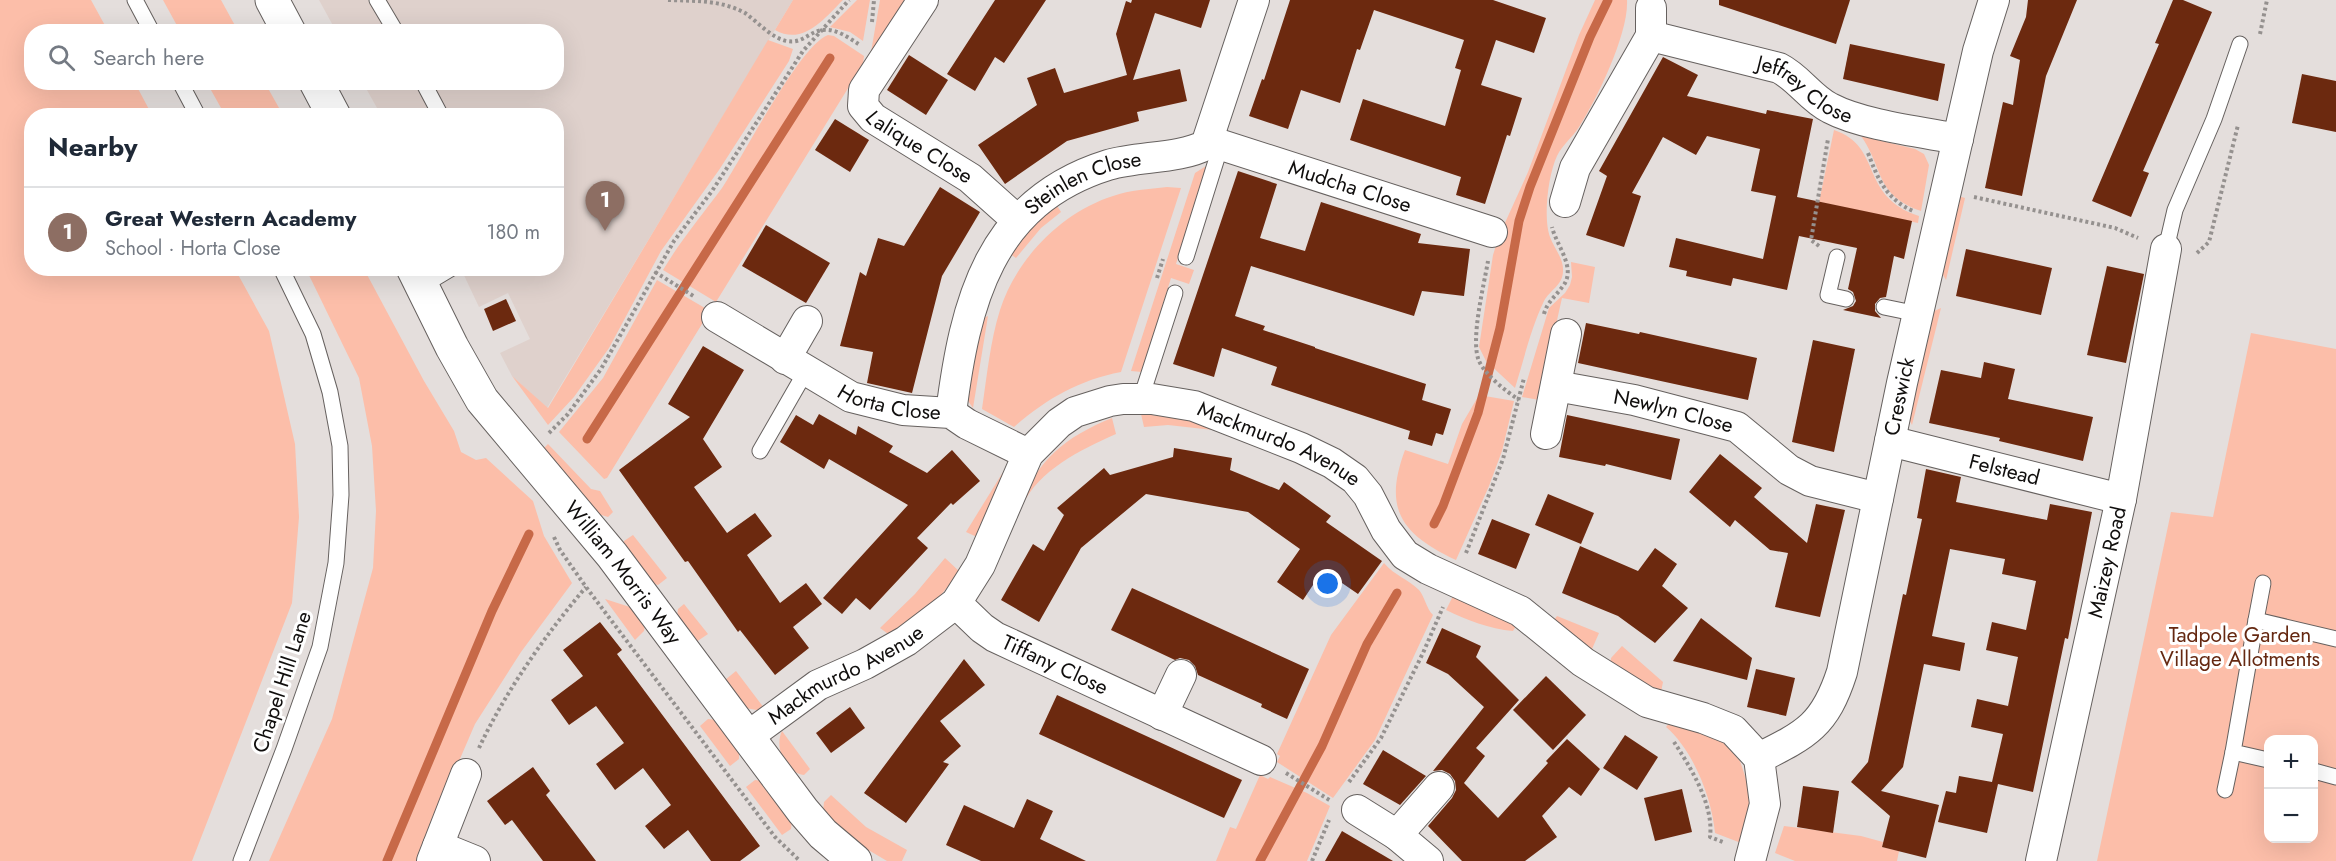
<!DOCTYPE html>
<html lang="en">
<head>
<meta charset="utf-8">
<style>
	body { margin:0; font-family:Jost,sans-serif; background:#f6f6f7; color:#1f2937 }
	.controls { position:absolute; right:18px; bottom:18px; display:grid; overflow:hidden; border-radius:12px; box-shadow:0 6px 24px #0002 }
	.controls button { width:54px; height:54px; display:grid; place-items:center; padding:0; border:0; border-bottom:2px solid #e0e1e3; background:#fff; color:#1f2937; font:30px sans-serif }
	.you { position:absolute; left:1328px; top:584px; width:21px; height:21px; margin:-15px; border:4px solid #fff; border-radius:50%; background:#1a73e8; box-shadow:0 0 0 9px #1a73e833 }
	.badge { display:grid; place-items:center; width:39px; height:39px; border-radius:50%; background:#3d8481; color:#fff; font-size:20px; font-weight:700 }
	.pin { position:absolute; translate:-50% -50px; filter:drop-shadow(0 2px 3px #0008) }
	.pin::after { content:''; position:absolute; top:32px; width:21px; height:18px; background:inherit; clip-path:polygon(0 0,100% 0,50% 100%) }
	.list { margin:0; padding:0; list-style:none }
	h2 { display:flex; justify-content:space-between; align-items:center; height:78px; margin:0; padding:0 24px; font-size:26px }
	h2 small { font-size:20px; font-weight:400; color:#747a83 }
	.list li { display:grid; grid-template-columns:39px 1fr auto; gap:18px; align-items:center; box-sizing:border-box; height:90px; padding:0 24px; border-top:2px solid #e0e1e3 }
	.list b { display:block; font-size:22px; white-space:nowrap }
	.list p { margin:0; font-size:20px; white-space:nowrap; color:#747a83 }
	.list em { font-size:20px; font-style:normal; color:#747a83 }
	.icon { flex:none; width:33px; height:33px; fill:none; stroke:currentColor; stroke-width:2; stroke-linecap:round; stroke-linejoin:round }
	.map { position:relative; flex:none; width:2336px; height:861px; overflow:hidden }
	.search { position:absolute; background:#fff; box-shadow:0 6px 24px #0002; left:24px; top:24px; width:540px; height:66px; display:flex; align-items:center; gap:15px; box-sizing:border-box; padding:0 21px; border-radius:24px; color:#747a83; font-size:22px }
	.panel { position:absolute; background:#fff; box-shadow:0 6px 24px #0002; left:24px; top:108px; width:540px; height:168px; border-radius:24px }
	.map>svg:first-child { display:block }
</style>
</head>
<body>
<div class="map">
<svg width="2336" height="861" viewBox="0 0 2336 861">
	<rect width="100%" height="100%" fill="#e4dedc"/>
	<polygon fill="#dfd1cc" points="319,0 793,0 547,408 512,376 500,353 530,339 508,293 479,307 461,269 556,268 556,116 381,115 363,83 556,82 556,32 336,31"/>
	<g fill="#fcbea9" fill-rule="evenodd">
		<polygon points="0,0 91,0 108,31 32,32 32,82 135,83 152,115 32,116 32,268 235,269 269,331 295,444 299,517 292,603 192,861 0,861"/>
		<polygon points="163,0 221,0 238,31 180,31"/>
		<path d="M793,0h50c-19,19 -40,46 -68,30z"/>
		<polygon points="857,0 870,0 863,41 850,32 830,27"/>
		<polygon points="880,0 910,0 872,60 871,52"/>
		<path d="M1595,0h32c2,33 -30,99 -48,127 -7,11 -17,18 -22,29 -9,19 -14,62 -7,81 4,11 14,22 13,34 0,14 -13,19 -19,30 -13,27 -20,58 -29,87l-29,-27 -7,-14 14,-92 6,-19 29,-64 51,-137z"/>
		<path d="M828,35l6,1 30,20 -1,8 -147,238 -53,-32c18,-30 39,-55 59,-82 20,-30 78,-143 106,-153z"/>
		<polygon points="768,40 793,49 789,61 719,170 661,251 609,348 574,397 548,425 512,376 548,408"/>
		<polygon points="207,83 265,83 283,115 225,115"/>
		<path d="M1834,130c50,17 24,66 85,86l-1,7 -99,-21z"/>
		<path d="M1861,136l54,13 9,5 5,11 -8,46c-46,-16 -37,-42 -60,-75z"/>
		<polygon points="1206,166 1176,264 1194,270 1189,284 1171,278 1142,372 1131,371 1195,173"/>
		<path d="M1167,187l14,1 -60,184c-42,8 -75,27 -107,55l-32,-18c5,-33 8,-67 18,-99 16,-51 62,-98 113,-114 17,-6 36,-7 54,-9z"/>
		<polygon points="1955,195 1965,198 1946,280 1939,268"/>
		<polygon points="1056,204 1061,212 1041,228 1016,258 1007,252"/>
		<polygon points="1571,262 1595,267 1589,303 1562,298 1539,400 1522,397 1549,308 1565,293 1570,285 1572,277"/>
		<polygon points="306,269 364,269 424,381 454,431 461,452 476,460 486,458 533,501 544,536 572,583 521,652 475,724 416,861 269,861 332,719 373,568 376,511 372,446 359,378"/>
		<polygon points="657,280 710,311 607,478 604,479 559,432 603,378"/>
		<polygon points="1941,308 1912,425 1909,419 1932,312"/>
		<polygon points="988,316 973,408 966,398 975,322"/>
		<path d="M2251,333l85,16v512h-239l74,-349 42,5zM2268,740h46v98h-46z"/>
		<path d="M1479,395l35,6 -12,50 -13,35 -33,74c-55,-26 -73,-51 -51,-110l43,14 14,-40z"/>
		<polygon points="1141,414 1182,418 1222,431 1168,425 1144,427"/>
		<path d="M1112,418l4,16c-36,16 -77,36 -94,72h-3c20,-47 46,-69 93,-88z"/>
		<polygon points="548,444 591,489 600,491 613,512 608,517 598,514 543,449"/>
		<polygon points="1003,472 979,538 966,532"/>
		<polygon points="633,535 667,578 658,585 650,583 624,549 624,541"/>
		<polygon points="945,558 960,572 934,603 891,636 880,628 915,594"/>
		<path d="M1384,563c11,13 24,16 35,27 6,7 7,18 14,25l-58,125 -42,58 -56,-36 3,-6 -3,-2 54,-119z"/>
		<path d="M1453,596l64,28 -4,7c-24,-2 -46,-11 -67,-21z"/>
		<polygon points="605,599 633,608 645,624 644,631 635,640"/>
		<polygon points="684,604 708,634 696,642 677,616 678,609"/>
		<polygon points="1557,616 1599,633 1592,649 1587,650 1554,620"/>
		<polygon points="1622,646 1663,682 1661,692 1610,666 1611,658"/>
		<polygon points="736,671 764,708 757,710 745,708 725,680"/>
		<polygon points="708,719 717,720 739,748 739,759 730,766 700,726"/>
		<path d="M1671,721l50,19 19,21 9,27 1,17 -9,38 -26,-10c-3,-35 -22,-83 -49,-106z"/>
		<path d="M782,731l28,38 -6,6c-19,-2 -30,-28 -22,-44z"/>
		<polygon points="1260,775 1268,779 1270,777 1307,793 1330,806 1307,861 1216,861 1230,827 1236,829"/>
		<polygon points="755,780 762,781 792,820 791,829 782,835 746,787"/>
		<polygon points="831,795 866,827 907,850 902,861 887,861 860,845 846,835 823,811 824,802"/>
		<polygon points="1784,826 1861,836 1883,842 1882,847 1899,851 1897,861 1795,861 1775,853"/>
	</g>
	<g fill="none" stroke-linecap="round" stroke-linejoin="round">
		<g stroke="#c76948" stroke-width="9">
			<polyline points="587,439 830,58"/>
			<polyline points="1434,524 1443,506 1478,413 1500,328 1519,221 1530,187 1590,37 1608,0"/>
			<polyline points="387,861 492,611 529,534"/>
			<polyline points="1260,861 1322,746 1367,644 1397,593"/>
		</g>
	</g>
	<g fill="#6c290f">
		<polygon points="995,0 1046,0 1004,63 995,57 975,91 947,74"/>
		<polygon points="1132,0 1210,0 1201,28 1155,13 1133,80 1180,69 1187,101 1137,112 1139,121 1067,141 1005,184 978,145 1037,105 1027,78 1055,68 1064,93 1127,75 1116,34 1126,1 1131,3"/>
		<polygon points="1290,0 1493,0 1546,18 1534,53 1496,40 1481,85 1522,98 1510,136 1507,135 1485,204 1456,195 1461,177 1350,140 1363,99 1445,126 1461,70 1455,68 1464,40 1374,10 1360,50 1357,49 1340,103 1301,90 1288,129 1249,116 1262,79 1264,80"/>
		<polygon points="1719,0 1850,0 1836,44 1719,5"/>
		<polygon points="2028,0 2077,0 2046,76 2022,196 1985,188 2003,102 2013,105 2020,60 2010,56 2026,17"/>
		<polygon points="2173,0 2183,0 2212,12 2143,171 2149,173 2131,217 2092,201 2159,44 2155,43"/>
		<polygon points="1850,44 1945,64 1938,101 1843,79"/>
		<polygon points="909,55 948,80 926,115 887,90"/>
		<polygon points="1663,57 1698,75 1687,96 1766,114 1767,110 1813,119 1797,197 1912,221 1904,259 1894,256 1886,297 1880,298 1875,304 1875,311 1881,318 1843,310 1853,306 1856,301 1853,292 1848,289 1857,248 1799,236 1787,290 1733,278 1731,286 1686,276 1687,271 1669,267 1676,238 1763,259 1776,196 1751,191 1760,149 1707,136 1696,155 1663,137 1632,193 1641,196 1624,247 1586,235 1607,176 1599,171"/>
		<polygon points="2302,74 2336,81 2336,132 2292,123"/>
		<polygon points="835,119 869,140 850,172 815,150"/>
		<polygon points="1238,171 1277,184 1260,238 1305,251 1321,202 1421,234 1418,243 1470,249 1464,296 1422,291 1414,316 1251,266 1235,316 1265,326 1263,330 1315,347 1315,348 1426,384 1422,400 1451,409 1443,435 1436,433 1432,446 1408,439 1410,431 1271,385 1277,367 1222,348 1214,377 1173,364"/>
		<polygon points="940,187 980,212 942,276 912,393 867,383 873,352 840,346 860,272 866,276 878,238 904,246"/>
		<polygon points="766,225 830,263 806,303 742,266"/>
		<polygon points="1966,249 2052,268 2041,315 1956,296"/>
		<polygon points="2107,266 2144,274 2126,363 2087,355"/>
		<polygon points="506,299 516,321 493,331 484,309"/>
		<polygon points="1586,323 1639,334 1640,332 1757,358 1748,400 1578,363"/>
		<polygon points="1813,340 1855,349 1834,452 1792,442"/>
		<polygon points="703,346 744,370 703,439 722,467 694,487 727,533 755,513 772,536 747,555 780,603 806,583 822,604 793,627 809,648 775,675 740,630 738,632 688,561 685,562 619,470 690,417 668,404"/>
		<polygon points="1984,362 2015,369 2008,399 2093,417 2083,461 1999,441 2000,438 1929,423 1941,370 1981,378"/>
		<polygon points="819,414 856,435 858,426 893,446 889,452 927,473 952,450 980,481 953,505 951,503 917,538 928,548 870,610 856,598 842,614 823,598 908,505 829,459 824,469 780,442 796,415 813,425"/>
		<polygon points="1567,415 1680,439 1671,480 1606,464 1605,466 1559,457"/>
		<polygon points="1174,448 1232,458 1230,470 1279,490 1284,482 1331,516 1326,522 1382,561 1358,594 1323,570 1303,600 1277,582 1300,549 1248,512 1146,494 1081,548 1039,622 1001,600 1033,544 1044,551 1064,515 1057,508 1104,468 1110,475 1173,457"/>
		<polygon points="1720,454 1762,488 1754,497 1807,543 1816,504 1845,510 1820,617 1775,607 1788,553 1770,550 1735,520 1730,527 1689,492"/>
		<polygon points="1926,469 1961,477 1956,502 2047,520 2050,504 2092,512 2068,639 2065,638 2033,792 1998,784 1987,833 1938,822 1946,791 1956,793 1959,776 1992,782 2003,734 1971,727 1977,699 2008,706 2018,657 1986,650 1992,622 2026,630 2036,581 2002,574 2005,559 1950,549 1932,636 1965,643 1960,671 1924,664 1903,767 1881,791 1939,805 1926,858 1882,847 1890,816 1851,782 1868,762 1903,594 1906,595 1922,519 1917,518"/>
		<polygon points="1548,494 1594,513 1581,544 1535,525"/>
		<polygon points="1492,519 1530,534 1516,569 1478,554"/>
		<polygon points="1580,546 1638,571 1655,548 1677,564 1662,586 1688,608 1655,643 1618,616 1562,593"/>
		<polygon points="1132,588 1309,669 1287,719 1261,707 1262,704 1198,675 1195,666 1189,660 1180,658 1175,660 1111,630"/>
		<polygon points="1701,618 1752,658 1747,680 1673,661"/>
		<polygon points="600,622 622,650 617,654 760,846 740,861 711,861 688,830 664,849 645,826 671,805 643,768 615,790 596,764 624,743 596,706 569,725 551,700 583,676 563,650"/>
		<polygon points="1442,628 1481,646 1476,657 1519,700 1476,748 1485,756 1464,783 1498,818 1548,763 1546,761 1567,739 1600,769 1581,796 1569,787 1542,816 1557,837 1525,861 1462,861 1428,826 1452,798 1456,790 1455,781 1450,774 1442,770 1433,771 1484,707 1448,674 1426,663"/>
		<polygon points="964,659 985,685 940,721 961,746 943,762 949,764 906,823 864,793"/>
		<polygon points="1756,669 1795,678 1786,716 1747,707"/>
		<polygon points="1546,676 1586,715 1553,750 1513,710"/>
		<polygon points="1057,695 1242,780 1224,818 1039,734"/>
		<polygon points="850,707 865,728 831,753 816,733"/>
		<polygon points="1625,735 1658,757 1637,790 1603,768"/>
		<polygon points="1383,750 1426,776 1400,805 1363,784"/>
		<polygon points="533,767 550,791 546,795 596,861 543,861 512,820 505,825 487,801"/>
		<polygon points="1803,786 1839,791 1833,833 1797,827"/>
		<polygon points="1682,789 1692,832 1655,841 1644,798"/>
		<polygon points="1027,799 1053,811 1040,839 1086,861 981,861 946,845 964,805 1014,828"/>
		<polygon points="1342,831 1393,861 1325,861"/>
	</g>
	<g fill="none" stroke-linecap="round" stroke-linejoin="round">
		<defs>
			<g id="lane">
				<polyline points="135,0 152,32"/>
				<polyline points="377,0 396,32"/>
				<polyline points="180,82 198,116"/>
				<polyline points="423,82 441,116"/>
				<polyline points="2166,249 2175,210 2214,119 2240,44"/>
				<polyline points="1186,257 1221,145"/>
				<polyline points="1837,257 1828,295 1846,299"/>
				<polyline points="422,286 452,268"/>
				<polyline points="1884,307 1918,314"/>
				<polyline points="1141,398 1175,293"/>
				<polyline points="760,451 806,371"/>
				<polyline points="2256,620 2263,583"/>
				<polyline points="2268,760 2233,752 2256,620 2336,639"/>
				<polyline points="2314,771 2336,777"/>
				<polyline points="2225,790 2233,752"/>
				<polyline points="241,861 284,749 320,647 336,563 341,495 340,446 330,392 313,334 281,268"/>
			</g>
			<g id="street">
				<path id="s1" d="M923,0l-59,90 -1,16 10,12 97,60 47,42"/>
				<path id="s2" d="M1651,36l128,32c20,10 31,30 51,40 32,17 91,24 128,31"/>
				<path id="s3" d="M1209,141l283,91"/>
				<polyline points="1565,202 1575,168 1651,36 1651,8"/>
				<path id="s4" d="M717,317l134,80 52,13 48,3 16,11 61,30"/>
				<polyline points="785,359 807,321"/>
				<path id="s5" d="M1556,386l78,14 103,27 52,43 21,11 68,17"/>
				<path id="s6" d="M951,413c14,-110 38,-211 157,-248 31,-9 71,-6 98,-20l48,-145"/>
				<polyline points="1546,434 1566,334"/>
				<path id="s7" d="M1890,441l231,58"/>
				<path id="s8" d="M956,603l26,25 13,9 266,123"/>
				<polyline points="1162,715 1181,675"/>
				<path id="s9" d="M747,737l71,-52 47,-21 41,-23 50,-38 24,-38 48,-111 31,-31 16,-11 35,-11 13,-2h29l42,7 107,42 31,15 23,16 13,16 18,35 19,25 23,14 92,42 63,51 64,40 56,16 30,12 26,28 6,46 -15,57"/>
				<path id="s10" d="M1759,758c48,-24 66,-33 83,-86l60,-289 76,-332 16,-51"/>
				<polyline points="1357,810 1397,835 1428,861"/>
				<polyline points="1397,835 1439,787"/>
				<polyline points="438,846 475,861"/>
				<polyline points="432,861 466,774"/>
				<path id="s11" d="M2041,861l80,-362 45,-250"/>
			</g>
			<g id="secondary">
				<polyline points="272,0 289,32"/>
				<polyline points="316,82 334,116"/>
				<path id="s12" d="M413,268l39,79 30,53 130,155 191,256 20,23 32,27"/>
			</g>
		</defs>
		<use href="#lane" stroke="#66615f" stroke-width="17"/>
		<use href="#street" stroke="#66615f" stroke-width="32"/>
		<use href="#secondary" stroke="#66615f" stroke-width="35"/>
		<g stroke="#95918f" stroke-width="4" stroke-dasharray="3 3" stroke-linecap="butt">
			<path d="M668,0c28,1 53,0 77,13 13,9 26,25 42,28 15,3 22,-9 35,-11 14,-2 27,8 38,15"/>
			<polyline points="872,22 874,0"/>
			<polyline points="2260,34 2267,0"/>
			<path d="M1868,153c10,26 18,46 45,58"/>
			<polyline points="1974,197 2115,228 2138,238"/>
			<polyline points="1819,246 1811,240 1828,139"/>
			<polyline points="2197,253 2209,242 2238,125"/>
			<path d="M1488,261c-4,24 -18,79 -9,100 7,15 27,30 40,39"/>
			<polyline points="655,272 695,297"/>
			<polyline points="1157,278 1163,259"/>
			<path d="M1544,314c3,-12 12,-18 19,-28 14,-18 -7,-41 -11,-59"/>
			<polyline points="549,433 568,414 601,369 674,241 712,191 803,51 849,0"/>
			<polyline points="554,537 560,550 586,587 775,837 800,861"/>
			<polyline points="1466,553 1503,459 1524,378"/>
			<path d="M1674,742c17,26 40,63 36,95l13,5"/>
			<path d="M479,748c26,-56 67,-114 107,-161"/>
			<polyline points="1286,773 1331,801"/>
			<polyline points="1349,782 1381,738 1423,653 1443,607"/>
			<polyline points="1312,861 1329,820"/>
		</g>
		<use href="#lane" stroke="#fff" stroke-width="15"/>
		<use href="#street" stroke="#fff" stroke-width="30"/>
		<use href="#secondary" stroke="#fff" stroke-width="33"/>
	</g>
	<g text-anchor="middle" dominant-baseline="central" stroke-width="6" stroke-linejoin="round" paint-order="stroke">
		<g font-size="21" fill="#100e0d" stroke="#fff">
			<text stroke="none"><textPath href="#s2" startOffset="165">Jeffrey Close</textPath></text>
			<text stroke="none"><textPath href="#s1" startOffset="194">Lalique Close</textPath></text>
			<text stroke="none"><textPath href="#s6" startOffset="284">Steinlen Close</textPath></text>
			<text stroke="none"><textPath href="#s3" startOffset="148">Mudcha Close</textPath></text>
			<text stroke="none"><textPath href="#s10" startOffset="406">Creswick</textPath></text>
			<text stroke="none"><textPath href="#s4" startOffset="195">Horta Close</textPath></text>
			<text stroke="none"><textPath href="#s5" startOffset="120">Newlyn Close</textPath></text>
			<text stroke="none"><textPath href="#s9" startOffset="693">Mackmurdo Avenue</textPath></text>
			<text stroke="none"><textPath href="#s7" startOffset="118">Felstead</textPath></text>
			<text stroke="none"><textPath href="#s11" startOffset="306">Maizey Road</textPath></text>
			<text stroke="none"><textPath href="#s12" startOffset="372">William Morris Way</textPath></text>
			<text stroke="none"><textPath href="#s8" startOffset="118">Tiffany Close</textPath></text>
			<text stroke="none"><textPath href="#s9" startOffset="117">Mackmurdo Avenue</textPath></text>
			<text transform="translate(282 682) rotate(-72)">Chapel Hill Lane</text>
		</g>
		<g font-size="21" fill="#652811" stroke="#fff">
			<text x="2240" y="635">Tadpole Garden<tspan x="2240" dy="24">Village Allotments</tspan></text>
		</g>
	</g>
</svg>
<div class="controls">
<button>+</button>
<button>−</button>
</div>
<div class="you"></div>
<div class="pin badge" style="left:605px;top:231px;background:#8d6e63">1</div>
<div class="search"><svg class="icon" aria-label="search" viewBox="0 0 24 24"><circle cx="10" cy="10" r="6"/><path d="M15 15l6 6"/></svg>Search here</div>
<section class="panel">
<h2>Nearby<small></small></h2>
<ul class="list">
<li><span class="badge" style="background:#8d6e63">1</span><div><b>Great Western Academy</b><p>School · Horta Close</p></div><em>180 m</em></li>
</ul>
</section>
</div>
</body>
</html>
